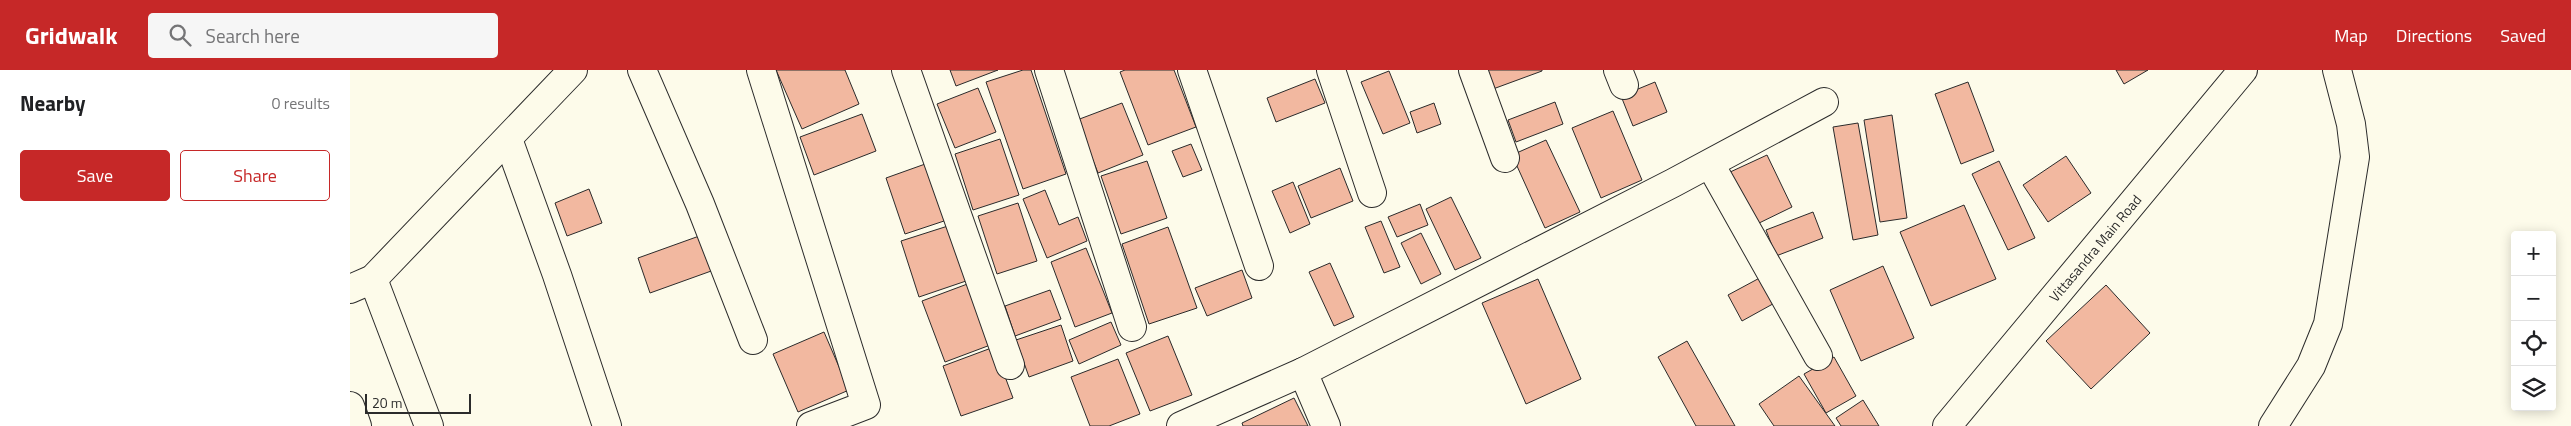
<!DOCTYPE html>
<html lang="en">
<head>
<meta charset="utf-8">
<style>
	body { margin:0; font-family:"Titillium Web",sans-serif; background:#f6f6f6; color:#202124 }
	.controls { position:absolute; right:15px; bottom:15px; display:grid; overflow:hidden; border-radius:5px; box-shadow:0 2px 12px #0003 }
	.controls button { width:45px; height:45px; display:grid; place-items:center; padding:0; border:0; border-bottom:1px solid #e0e0e0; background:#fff; color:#202124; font:25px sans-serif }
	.scale { position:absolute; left:15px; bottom:12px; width:106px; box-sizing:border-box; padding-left:5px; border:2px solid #2b2b2b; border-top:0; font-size:14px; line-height:18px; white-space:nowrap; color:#2b2b2b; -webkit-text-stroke:4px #fdfbea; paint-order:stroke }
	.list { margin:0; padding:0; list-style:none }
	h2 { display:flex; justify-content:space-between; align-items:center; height:65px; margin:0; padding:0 20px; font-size:21px }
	h2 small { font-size:16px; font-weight:400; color:#757577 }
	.actions { display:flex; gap:10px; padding:15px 20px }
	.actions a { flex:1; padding:11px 0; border:1px solid #c62828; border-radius:5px; text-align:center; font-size:18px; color:#c62828 }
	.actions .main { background:#c62828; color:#fff }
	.icon { flex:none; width:28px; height:28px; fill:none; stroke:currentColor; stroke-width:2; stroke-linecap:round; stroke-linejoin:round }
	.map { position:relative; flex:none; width:2221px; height:356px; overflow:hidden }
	header { display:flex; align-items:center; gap:30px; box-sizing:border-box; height:70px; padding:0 25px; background:#c62828; color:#fff }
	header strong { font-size:24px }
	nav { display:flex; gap:28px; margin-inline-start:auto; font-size:18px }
	.search { width:350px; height:45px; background:#f6f6f6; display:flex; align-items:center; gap:12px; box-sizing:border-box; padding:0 18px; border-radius:5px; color:#757577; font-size:19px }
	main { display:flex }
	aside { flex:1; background:#fff }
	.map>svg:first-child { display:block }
</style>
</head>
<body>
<header>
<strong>Gridwalk</strong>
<div class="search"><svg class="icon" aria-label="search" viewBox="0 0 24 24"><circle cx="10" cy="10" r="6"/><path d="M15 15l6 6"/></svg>Search here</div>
<nav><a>Map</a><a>Directions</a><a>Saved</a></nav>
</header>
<main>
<aside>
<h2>Nearby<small>0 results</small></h2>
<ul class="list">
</ul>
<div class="actions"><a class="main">Save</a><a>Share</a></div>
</aside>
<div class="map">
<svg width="2221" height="356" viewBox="0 0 2221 356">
	<rect width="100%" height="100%" fill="#fdfbea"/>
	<g fill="#f2b8a0" stroke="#2b2b2b">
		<polygon points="426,0 495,0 509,34 452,59"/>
		<polygon points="600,0 648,0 606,16"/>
		<polygon points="673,0 681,0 716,104 673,119 636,12"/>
		<polygon points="775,0 824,0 846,57 798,75 770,2"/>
		<polygon points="1136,0 1192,0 1192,1 1143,19"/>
		<polygon points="1766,0 1798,0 1774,14"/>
		<polygon points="1039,1 1060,53 1033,64 1011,12"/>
		<polygon points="965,9 975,33 926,52 917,28"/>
		<polygon points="1305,12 1317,42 1283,56 1271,26"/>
		<polygon points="1618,12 1644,81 1611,94 1585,24"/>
		<polygon points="628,18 646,62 605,78 587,34"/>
		<polygon points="1205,32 1213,54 1166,72 1158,50"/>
		<polygon points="772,33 793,85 748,103 727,50"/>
		<polygon points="1084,33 1091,54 1067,63 1060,42"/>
		<polygon points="1263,41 1292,110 1251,128 1222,58"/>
		<polygon points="512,44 526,81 464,105 450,67"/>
		<polygon points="1542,45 1557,148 1530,152 1514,50"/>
		<polygon points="1508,53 1528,165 1503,170 1483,57"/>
		<polygon points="650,69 669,125 623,140 605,84"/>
		<polygon points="1196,70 1230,142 1195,158 1162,85"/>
		<polygon points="841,74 852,100 833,107 822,81"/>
		<polygon points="1417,85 1442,137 1403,156 1378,103"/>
		<polygon points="1716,86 1741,123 1698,152 1673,115"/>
		<polygon points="797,91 817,148 771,164 751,106"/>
		<polygon points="1649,91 1685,168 1658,180 1622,104"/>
		<polygon points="578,93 597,150 555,164 536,108"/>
		<polygon points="990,98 1003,131 961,148 948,116"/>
		<polygon points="943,112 960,154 940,163 922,121"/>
		<polygon points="239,119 252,153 217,166 205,133"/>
		<polygon points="695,120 709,155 728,147 737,171 697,188 673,129"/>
		<polygon points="1101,127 1131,188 1105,200 1076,139"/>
		<polygon points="668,133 687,191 647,204 628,146"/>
		<polygon points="1070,134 1078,155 1047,167 1038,147"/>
		<polygon points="1614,135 1646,209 1581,236 1550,162"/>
		<polygon points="1463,142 1473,168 1426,186 1416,160"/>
		<polygon points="1031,151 1050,197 1034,203 1015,157"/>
		<polygon points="601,155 619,210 569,227 551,171"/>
		<polygon points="818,157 847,238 799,254 772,174"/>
		<polygon points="1071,163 1091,204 1071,214 1051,173"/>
		<polygon points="352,165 364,200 300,223 288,188"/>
		<polygon points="736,178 762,243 725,257 701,192"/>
		<polygon points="980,193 1004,247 984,256 959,202"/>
		<polygon points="1533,196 1564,268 1511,291 1480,220"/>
		<polygon points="892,200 902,228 857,246 845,218"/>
		<polygon points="1417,204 1430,230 1392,251 1378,225"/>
		<polygon points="1188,209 1231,309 1176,334 1132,233"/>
		<polygon points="620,213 643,274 595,292 572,231"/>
		<polygon points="1756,215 1800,263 1741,319 1696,271"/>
		<polygon points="700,220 711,249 665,266 655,236"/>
		<polygon points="761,252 771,275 729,294 719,270"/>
		<polygon points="711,255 723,291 679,307 666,270"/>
		<polygon points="474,262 499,320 448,342 423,284"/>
		<polygon points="818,266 842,325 800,341 776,283"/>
		<polygon points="1337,271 1385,356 1346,356 1308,287"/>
		<polygon points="644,277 663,328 611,346 593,296"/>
		<polygon points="1484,287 1506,326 1476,343 1454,304"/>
		<polygon points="768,289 790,344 759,356 740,356 721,307"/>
		<polygon points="1449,306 1485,356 1424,356 1409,334"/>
		<polygon points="944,328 958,356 893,356 892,353"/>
		<polygon points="1513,330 1529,356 1491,356 1486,348"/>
	</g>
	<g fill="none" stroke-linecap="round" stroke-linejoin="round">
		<defs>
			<g id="street">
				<polyline points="292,0 350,134 403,270"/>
				<polyline points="411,0 516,335 461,356"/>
				<polyline points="556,0 660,295"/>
				<polyline points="699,0 782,257"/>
				<polyline points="842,0 909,196"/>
				<polyline points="981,0 1022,123"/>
				<polyline points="1123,0 1155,88"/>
				<polyline points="1268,0 1274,15"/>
				<polyline points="158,69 207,205 257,356"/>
				<polyline points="1360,94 1468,286"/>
				<polyline points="23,209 79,356"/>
				<polyline points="0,336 7,356"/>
				<polyline points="831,356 953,302"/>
				<polyline points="976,356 953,302 1323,113 1474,32"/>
				<polyline points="1923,356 1961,296 1978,254 2005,87 2001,54 1987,0"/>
			</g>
			<g id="secondary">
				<polyline points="0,219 23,209 223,0"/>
				<polyline points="1597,356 1893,0"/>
			</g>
		</defs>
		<use href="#street" stroke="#2b2b2b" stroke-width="30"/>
		<use href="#secondary" stroke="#2b2b2b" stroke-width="30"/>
		<use href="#street" stroke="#fdfbea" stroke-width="28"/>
		<use href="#secondary" stroke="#fdfbea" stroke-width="28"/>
	</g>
	<g text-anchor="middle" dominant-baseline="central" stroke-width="4" stroke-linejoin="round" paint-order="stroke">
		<g font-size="14" fill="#2b2b2b" stroke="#fdfbea">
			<text transform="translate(1745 178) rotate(-50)">Vittasandra Main Road</text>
		</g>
	</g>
</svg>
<div class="controls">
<button>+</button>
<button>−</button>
<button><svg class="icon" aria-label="locate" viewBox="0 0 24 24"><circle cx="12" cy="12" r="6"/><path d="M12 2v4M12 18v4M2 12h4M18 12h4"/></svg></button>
<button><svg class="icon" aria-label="layers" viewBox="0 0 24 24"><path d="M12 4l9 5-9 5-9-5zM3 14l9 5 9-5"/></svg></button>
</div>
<div class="scale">20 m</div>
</div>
</main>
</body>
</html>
